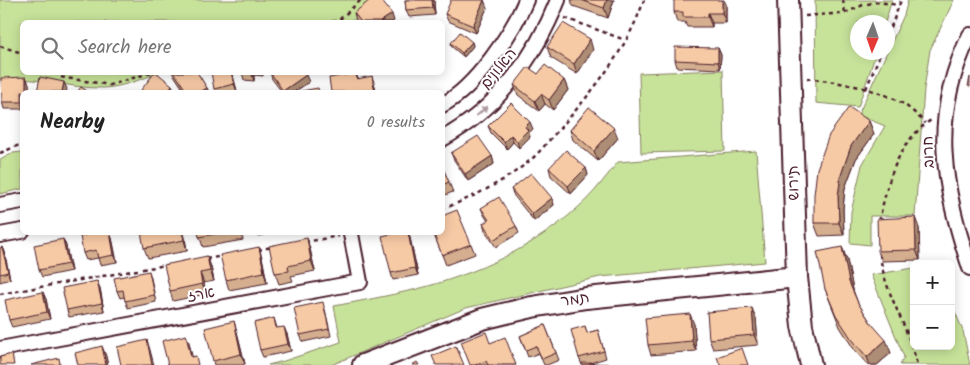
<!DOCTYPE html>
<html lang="en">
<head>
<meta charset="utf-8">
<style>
	body { margin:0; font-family:Kalam,"Playpen Sans Hebrew",sans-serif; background:#f2f2f2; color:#222 }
	.controls { position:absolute; right:15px; bottom:15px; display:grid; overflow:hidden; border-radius:8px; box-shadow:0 2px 12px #0003 }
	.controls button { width:45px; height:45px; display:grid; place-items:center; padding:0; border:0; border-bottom:1px solid #e0e0e0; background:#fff; color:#222; font:25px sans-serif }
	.compass { position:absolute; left:850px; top:15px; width:45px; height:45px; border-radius:50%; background:#fff; box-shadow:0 2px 12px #0003; rotate:182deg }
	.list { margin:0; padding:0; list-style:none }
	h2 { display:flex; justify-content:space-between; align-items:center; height:65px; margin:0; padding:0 20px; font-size:21px }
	h2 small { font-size:16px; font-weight:400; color:#767676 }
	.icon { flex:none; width:28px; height:28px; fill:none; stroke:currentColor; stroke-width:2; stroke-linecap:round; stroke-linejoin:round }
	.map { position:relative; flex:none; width:970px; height:365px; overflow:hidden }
	.search { position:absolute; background:#fff; box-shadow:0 2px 12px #0003; left:20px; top:20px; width:425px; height:55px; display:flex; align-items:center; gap:12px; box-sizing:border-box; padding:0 18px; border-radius:8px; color:#767676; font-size:19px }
	.panel { position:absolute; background:#fff; box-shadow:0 2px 12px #0003; left:20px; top:90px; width:425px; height:145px; border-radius:8px }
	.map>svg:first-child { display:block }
</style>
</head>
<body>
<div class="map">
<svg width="970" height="365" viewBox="0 0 970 365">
	<rect width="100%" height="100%" fill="#fff"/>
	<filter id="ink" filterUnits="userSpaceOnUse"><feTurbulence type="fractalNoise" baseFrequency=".02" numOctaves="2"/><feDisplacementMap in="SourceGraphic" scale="10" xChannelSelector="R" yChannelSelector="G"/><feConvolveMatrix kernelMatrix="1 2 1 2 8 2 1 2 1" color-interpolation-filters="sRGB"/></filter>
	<g filter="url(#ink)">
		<g fill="#c7e39a" stroke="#888162">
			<path d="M0,0h377l-15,15 -12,7h-328v50l137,1c-18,6 -36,14 -55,15 -35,1 -69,-13 -104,-8z"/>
			<polygon points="815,0 892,0 885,22 858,22 858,52 876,53 858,107 816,103"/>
			<polygon points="908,0 954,0 930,50 924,89 915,216 870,216 870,245 850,243 851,212 862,165 885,126 858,115 904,15"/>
			<polygon points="723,70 725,151 641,153 639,73"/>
			<path d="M756,151l9,111 -165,15 -134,31 -135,57h-63l16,-4 57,-19 -7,-36c27,-5 53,-10 79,-16 63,-15 127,-45 173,-90 12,-12 22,-26 32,-38z"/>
			<polygon points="22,152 22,189 0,194 0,160 13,153"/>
			<polygon points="914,268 914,346 951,346 951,302 963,331 970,365 900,365 904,357 871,275"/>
		</g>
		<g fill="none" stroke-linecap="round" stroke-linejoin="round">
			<defs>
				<g id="street">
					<path d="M970,35c-41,82 -27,150 0,233"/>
					<path d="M442,105c33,-17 70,-71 84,-105"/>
					<path d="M442,139c55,-30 93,-81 116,-139"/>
					<polyline points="0,205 22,201"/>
					<polyline points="0,235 22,231"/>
					<polyline points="0,349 360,282 351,234"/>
				</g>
				<g id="secondary">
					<polyline points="788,0 797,277 802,326 811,365"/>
					<polyline points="363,365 482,319 532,307 586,298 797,277"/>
				</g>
			</defs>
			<use href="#street" stroke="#4a1f2b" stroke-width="18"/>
			<use href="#secondary" stroke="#4a1f2b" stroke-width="24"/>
			<g stroke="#4a1f2b" stroke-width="2.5" stroke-dasharray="4 4" stroke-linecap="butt">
				<polyline points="843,0 845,13"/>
				<polyline points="805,16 845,13 863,5 877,2 899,5"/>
				<polyline points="565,18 625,40"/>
				<polyline points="332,22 340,19 361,0"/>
				<polyline points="888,35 901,0"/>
				<polyline points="0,46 22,53"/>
				<polyline points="55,72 60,77 110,85 153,72"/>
				<path d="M807,78c30,4 72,10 98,27 7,5 14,12 20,18"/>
				<polyline points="866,89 881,52"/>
				<polyline points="0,153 22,144"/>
				<path d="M442,209c31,-11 69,-31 93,-53 9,-9 17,-19 26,-29 33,-37 67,-79 83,-127"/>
				<path d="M879,221c9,-39 17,-77 52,-101"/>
				<polyline points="305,242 339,236"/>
				<polyline points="258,250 272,247"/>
				<path d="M880,254c4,40 29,72 37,111"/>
				<polyline points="206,259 223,256"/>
				<polyline points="0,294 166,265"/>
			</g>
			<use href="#street" stroke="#fff" stroke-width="14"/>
			<use href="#secondary" stroke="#fff" stroke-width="20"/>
		</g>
		<g fill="#d4ae8f" stroke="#4a1f2b">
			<polygon points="405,0 434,0 435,15 409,17 406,10"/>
			<polygon points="484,0 487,8 476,33 448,21 445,14"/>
			<polygon points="571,0 614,0 608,18 573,6"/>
			<polygon points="726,4 726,23 712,23 712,27 687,27 685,22 677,22 674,12"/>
			<polygon points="354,13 394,21 392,22 358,22 356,20"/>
			<polygon points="472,42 473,46 464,57 452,47 451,43"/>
			<polygon points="547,47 593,50 577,74 551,58"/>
			<polygon points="718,48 721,55 720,69 677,67 675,60"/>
			<polygon points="172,72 197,72 209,92 185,92"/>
			<polygon points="232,72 237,91 232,92 216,92 214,89"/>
			<polygon points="242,72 263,72 263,76 254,75 254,81 244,80"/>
			<polygon points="270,72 309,82 294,92 282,92 272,79"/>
			<polygon points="339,72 358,72 357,76 358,79 375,86 376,92 331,92 346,75"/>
			<polygon points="538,74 564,80 568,90 553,110 545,104 539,111 518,95 514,85"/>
			<polygon points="26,77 29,84 29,92 22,92 22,109 4,109 2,102"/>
			<polygon points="869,121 874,134 856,159 845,188 843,209 844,235 819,236 814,223"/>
			<polygon points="488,126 533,129 529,133 530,137 519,148 513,142 507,149 491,133"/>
			<polygon points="570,130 618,138 598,161 573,140"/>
			<polygon points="451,153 492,156 494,164 468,181 454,160"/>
			<polygon points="442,166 453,192 442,196"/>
			<polygon points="549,168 586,168 588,175 571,194 551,176"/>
			<polygon points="511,189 552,198 554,205 534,221 514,196"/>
			<polygon points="481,208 516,226 519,233 496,247 485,231 483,223 488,221 484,215"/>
			<polygon points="919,228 920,260 882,261 878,251"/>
			<polygon points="184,232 187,251 148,258 144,248"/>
			<polygon points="198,232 241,232 243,240 203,247"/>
			<polygon points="256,232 280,232 258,236"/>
			<polygon points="408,232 410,238 418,275 393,280 391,273"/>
			<polygon points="433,232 442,232 471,244 475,254 446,265"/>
			<polygon points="112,238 117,262 100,265 98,258 86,260 83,253"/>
			<polygon points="63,239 66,246 71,271 42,277 39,270"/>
			<polygon points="2,247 5,255 10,279 0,282 0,248"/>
			<polygon points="842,247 847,260 853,290 858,303 891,353 877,365 868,365 855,351 840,327 825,289"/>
			<polygon points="310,249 315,271 291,276 293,281 279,284 275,273"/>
			<polygon points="207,256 211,267 214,281 204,283 206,294 173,301 170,291"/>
			<polygon points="262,257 267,283 229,290 226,280"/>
			<polygon points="149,271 151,278 156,302 128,308 124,297 120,298 117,291"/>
			<polygon points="100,288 104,311 69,317 67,310"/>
			<polygon points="46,299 50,319 12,327 9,320"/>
			<polygon points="325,309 331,336 303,342 300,335"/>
			<polygon points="274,318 277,328 287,334 291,351 263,357 260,350"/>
			<polygon points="756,318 758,345 713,349 709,339"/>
			<polygon points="694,324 696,351 651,355 648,345"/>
			<polygon points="545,325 559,360 547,365 544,365 539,353 528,357 520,336"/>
			<polygon points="585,326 587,333 598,330 606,358 590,363 609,364 609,365 582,365 579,358"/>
			<polygon points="237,332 245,364 241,365 214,365 213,361"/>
			<polygon points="490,343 516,365 470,365"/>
		</g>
		<g fill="#ad8d74" stroke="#4a1f2b">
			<polygon points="432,0 434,0 435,15 433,8"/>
			<polygon points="484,0 487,8 476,33 473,26"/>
			<polygon points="607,0 614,0 608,18 604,8"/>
			<polygon points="722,0 724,0 726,4 726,23 722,13"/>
			<polygon points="708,13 712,23 712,27 708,17"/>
			<polygon points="392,14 394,21 392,22 380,22"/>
			<polygon points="590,39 593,50 577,74 574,64"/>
			<polygon points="472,42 473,46 464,57 462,53"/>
			<polygon points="718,48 721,55 720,69 718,62"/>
			<polygon points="231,72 232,72 237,91 234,84"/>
			<polygon points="251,72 253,72 254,75 254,81"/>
			<polygon points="306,75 309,82 294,92 284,92 283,91"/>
			<polygon points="372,76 375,86 376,92 375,92"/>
			<polygon points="26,77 29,84 29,92 26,92"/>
			<polygon points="564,80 568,90 553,110 549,100"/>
			<polygon points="64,82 67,89 66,92 62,92"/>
			<polygon points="172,85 175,92 169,92 169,90"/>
			<polygon points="207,88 209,92 200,92"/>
			<polygon points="541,94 545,104 539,111 535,101"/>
			<polygon points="869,121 874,134 856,159 845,188 843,209 844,235 839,223 838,196 841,175 851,146"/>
			<polygon points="530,122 533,129 529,133 530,137 519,148 517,141 525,127"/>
			<polygon points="614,128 618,138 598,161 594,151"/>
			<polygon points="511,135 513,142 507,149 504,142"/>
			<polygon points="492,156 494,164 468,181 465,174"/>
			<polygon points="586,168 588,175 571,194 568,186"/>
			<polygon points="552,198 554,205 534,221 532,214"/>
			<polygon points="915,217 919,228 920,260 916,250"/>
			<polygon points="110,232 112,238 117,262 114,255"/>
			<polygon points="182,232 184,232 187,251 184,240"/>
			<polygon points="408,232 410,238 418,275 415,268"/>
			<polygon points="307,238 310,249 315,271 311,261"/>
			<polygon points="63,239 66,246 71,271 68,264"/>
			<polygon points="2,247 5,255 10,279 8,272"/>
			<polygon points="259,247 262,257 267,283 264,272"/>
			<polygon points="842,247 847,260 854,294 849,282"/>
			<polygon points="207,256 211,267 214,281 210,271"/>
			<polygon points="200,273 204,283 206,294 202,284"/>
			<polygon points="97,281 100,288 104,311 102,303"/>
			<polygon points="43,292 46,299 50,319 47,312"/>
			<polygon points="752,308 756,318 758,345 754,335"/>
			<polygon points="690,314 694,324 696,351 692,341"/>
			<polygon points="234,321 237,332 245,364 241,354"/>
			<polygon points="284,327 287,334 291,351 288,344"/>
			<polygon points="186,335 189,342 194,364 191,357"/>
			<polygon points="147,340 150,350 154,365 152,365"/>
			<polygon points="886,340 891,353 877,365 870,365 867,357"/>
			<polygon points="102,346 106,356 108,365 106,365"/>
		</g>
		<g fill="#f7caa6" stroke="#4a1f2b">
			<polygon points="370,0 381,0 392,14 380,22 361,22 354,13"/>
			<polygon points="405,0 432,0 433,8 406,10"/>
			<polygon points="451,0 484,0 473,26 445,14"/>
			<polygon points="581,0 607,0 604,8"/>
			<polygon points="674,0 722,0 722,13 708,13 708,17 683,17 683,12 674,12"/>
			<polygon points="563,23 590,39 574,64 547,47"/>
			<polygon points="460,32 472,42 462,53 451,43"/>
			<polygon points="675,47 718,48 718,62 675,60"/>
			<polygon points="545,65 564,80 549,100 541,94 535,101 514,85 528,67 538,74"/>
			<polygon points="155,72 156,72 172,85 169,90 172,92 144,92 141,90"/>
			<polygon points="174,72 197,72 207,88 200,92 187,92"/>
			<polygon points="211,72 231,72 234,84 214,89"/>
			<polygon points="270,72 304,72 306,75 283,91"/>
			<polygon points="356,73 357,79 372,76 375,92 331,92 329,78"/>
			<polygon points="26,77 26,92 22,92 22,102 2,102 1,78"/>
			<polygon points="40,77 64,82 62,92 37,92"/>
			<polygon points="970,77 970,87 968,86"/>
			<polygon points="81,87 89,92 77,92"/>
			<polygon points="318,88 319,92 296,92"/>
			<polygon points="511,103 530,122 525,127 528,130 517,141 511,135 504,142 488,126"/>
			<polygon points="589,107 614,128 594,151 570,130"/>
			<polygon points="849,107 869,121 851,146 841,175 838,196 839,223 814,223 814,195 817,169 829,135"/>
			<polygon points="478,136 492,156 465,174 451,153"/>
			<polygon points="566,150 586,168 568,186 549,168"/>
			<polygon points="442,166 449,182 442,185"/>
			<polygon points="531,173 552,198 532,214 511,189"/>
			<polygon points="499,197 516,226 493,240 483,223 489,220 481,208"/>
			<polygon points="457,210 471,244 442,255 433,232 442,232 442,216"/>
			<polygon points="915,217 916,250 878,251 877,219"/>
			<polygon points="99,232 110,232 114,255 98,258 96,250 83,253 80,236"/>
			<polygon points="141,232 182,232 184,240 144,248"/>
			<polygon points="198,232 225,232 199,237"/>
			<polygon points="399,232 408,232 415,268 391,273 382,236"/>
			<polygon points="307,238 311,261 288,266 289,271 275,273 269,246"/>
			<polygon points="63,239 68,264 39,270 34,245"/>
			<polygon points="2,247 8,272 0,274 0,248"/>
			<polygon points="259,247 264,272 226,280 220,255"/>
			<polygon points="842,247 849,282 858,303 871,323 886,340 867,357 851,338 836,315 825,289 817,252"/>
			<polygon points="207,256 210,271 200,273 202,284 170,291 164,265"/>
			<polygon points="149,271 154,295 125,301 123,290 117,291 114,278"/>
			<polygon points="97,281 102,303 67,310 62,288"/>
			<polygon points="43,292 47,312 9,320 5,300"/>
			<polygon points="323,302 329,329 300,335 294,308"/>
			<polygon points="752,308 754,335 709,339 707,312"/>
			<polygon points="690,314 692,341 648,345 645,318"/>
			<polygon points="274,318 276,328 284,327 288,344 260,350 254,323"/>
			<polygon points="234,321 241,354 213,361 205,328"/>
			<polygon points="545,325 556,353 542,359 536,346 526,350 520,336"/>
			<polygon points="585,326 587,333 598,330 604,351 579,358 571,330"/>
			<polygon points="486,332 490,343 505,337 516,365 488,365 486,361 475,365 470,365 461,342"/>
			<polygon points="186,335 191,357 196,356 198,365 168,365 162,341"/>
			<polygon points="147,340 152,365 121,365 117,347"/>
			<polygon points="102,346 106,365 78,365 75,353"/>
			<polygon points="456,346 464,365 436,365 432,356"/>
			<polygon points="742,348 748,365 720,365 717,357"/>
			<polygon points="12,354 14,365 0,365 0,357"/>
			<polygon points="59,358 60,365 31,365"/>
			<polygon points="417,362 419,365 412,365"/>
			<polygon points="582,363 609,364 609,365 582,365"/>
		</g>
		<defs><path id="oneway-solid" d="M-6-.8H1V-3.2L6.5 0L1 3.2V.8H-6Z" transform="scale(1.25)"/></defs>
		<use fill="#ae9aa0" href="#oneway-solid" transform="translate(482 111) rotate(-41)"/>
	</g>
	<g text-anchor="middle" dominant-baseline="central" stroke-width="4" stroke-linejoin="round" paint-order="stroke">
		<g font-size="15" fill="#4a1f2b" stroke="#fff">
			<text transform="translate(499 69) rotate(-51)">האלונים</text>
			<text transform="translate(929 152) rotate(-92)">חרוב</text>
			<text transform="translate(794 183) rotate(-92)">תירוש</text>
			<text transform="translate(201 295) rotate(-11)">ארז</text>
			<text transform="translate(575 300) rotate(-8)">תמר</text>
		</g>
	</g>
</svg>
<div class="controls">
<button>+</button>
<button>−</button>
</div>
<svg class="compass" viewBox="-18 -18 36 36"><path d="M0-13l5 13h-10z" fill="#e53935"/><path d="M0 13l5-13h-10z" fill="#767676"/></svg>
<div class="search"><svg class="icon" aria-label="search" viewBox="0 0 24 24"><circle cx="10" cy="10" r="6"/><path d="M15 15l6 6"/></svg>Search here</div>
<section class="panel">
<h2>Nearby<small>0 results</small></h2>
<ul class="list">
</ul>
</section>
</div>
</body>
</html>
